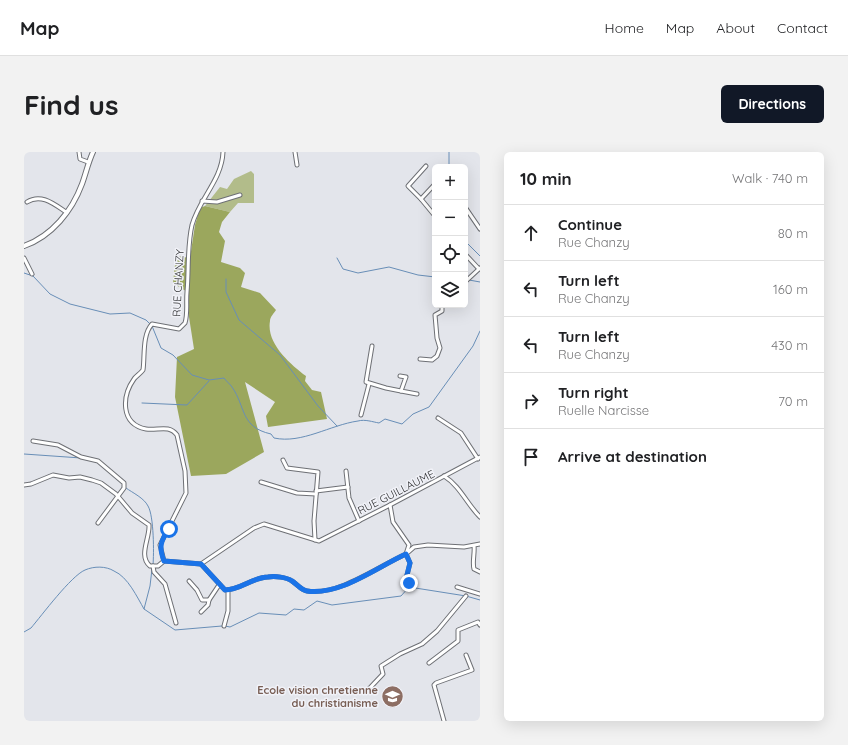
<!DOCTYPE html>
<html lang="en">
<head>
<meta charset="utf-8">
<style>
	body { margin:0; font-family:Quicksand,sans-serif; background:#f2f2f2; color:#202124 }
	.controls { position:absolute; right:12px; top:12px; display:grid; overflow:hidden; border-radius:6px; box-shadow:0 4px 16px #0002 }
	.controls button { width:36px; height:36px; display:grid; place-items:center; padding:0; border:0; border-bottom:1px solid #e0e0e0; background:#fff; color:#202124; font:20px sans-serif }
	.stop { position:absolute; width:12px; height:12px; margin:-9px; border:3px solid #1a73e8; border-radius:50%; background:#fff }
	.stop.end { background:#1a73e8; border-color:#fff; box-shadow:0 1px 4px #0008 }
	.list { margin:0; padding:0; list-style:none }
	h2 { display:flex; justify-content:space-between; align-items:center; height:52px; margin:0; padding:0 16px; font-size:17px }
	h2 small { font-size:13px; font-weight:400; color:#757577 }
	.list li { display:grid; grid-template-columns:26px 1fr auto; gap:12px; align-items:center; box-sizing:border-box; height:56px; padding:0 16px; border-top:1px solid #e0e0e0 }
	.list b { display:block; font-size:15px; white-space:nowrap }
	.list p { margin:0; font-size:13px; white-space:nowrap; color:#757577 }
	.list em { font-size:13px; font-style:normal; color:#757577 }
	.icon { flex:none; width:22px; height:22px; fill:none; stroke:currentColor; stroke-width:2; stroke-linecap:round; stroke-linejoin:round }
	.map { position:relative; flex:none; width:456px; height:569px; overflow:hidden; border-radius:6px }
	header { display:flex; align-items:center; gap:24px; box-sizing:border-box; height:56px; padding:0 20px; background:#fff; border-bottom:1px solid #e0e0e0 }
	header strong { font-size:19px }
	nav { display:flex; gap:22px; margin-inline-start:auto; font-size:14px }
	.intro { display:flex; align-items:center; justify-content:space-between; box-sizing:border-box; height:96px; padding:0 24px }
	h1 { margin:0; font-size:28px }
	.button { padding:10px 18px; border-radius:6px; background:#111827; color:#fff; font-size:14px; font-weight:700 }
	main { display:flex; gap:24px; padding:0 24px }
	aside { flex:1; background:#fff; border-radius:6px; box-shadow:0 4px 16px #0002 }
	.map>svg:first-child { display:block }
</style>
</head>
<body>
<header>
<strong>Map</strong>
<nav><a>Home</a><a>Map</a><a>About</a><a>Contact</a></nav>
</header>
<div class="intro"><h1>Find us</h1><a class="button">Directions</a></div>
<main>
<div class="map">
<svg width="456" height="569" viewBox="0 0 456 569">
	<rect width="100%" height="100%" fill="#e3e5eb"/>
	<polygon fill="#b2bc8a" points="227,19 230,22 230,51 214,51 206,60 181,54 196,35 203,37 210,27"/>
	<path fill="#9ba75d" d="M181,54l25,6 -8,10 -3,10 6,9 -4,21 19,6 5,5 -4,14 19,6 16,17c-2,3 -6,7 -6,11 -4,22 20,43 36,55l-1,5 7,9 9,2 6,27 -59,8 -2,-11 9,-14 -30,-20 19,70 -38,22 -35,2 -16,-79 2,-40 17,-8 -5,-32v-24l-16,-10 3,-27 14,2 5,-33 5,-17z"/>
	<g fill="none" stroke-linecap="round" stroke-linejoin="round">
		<g stroke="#688eb7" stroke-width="1">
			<polyline points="425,15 425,0"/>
			<polyline points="441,89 456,104"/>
			<polyline points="313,106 319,117 334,121 365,115 394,123 411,125"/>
			<polyline points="0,121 9,124 26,142 46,152 86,162 106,161 122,168 126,172"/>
			<polyline points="202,127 202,140 215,168 256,203 294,254 313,274"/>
			<polyline points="445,128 456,130"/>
			<path d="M128,174l9,22 12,7 19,20 17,5 15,-2c2,3 6,6 8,9 14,20 8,40 39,47l3,4c28,6 56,-13 84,-17 7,-2 15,1 21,2l6,-4 17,5 11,-10 16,-7 44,-61 7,-15"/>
			<polyline points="118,251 163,253 185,229"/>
			<polyline points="0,302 57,306"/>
			<path d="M102,336c7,5 18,10 22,18 6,10 6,48 5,59"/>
			<polyline points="128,417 126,434 120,457 151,478 198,474"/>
			<polyline points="201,474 206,475 235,461 262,463 270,457 280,458 293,449 308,453 377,444 385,435 442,444 456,448"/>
			<path d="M0,480l7,-4c11,-13 40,-52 54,-58 9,-4 21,-4 29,1 14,6 23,26 30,38"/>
		</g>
		<defs>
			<g id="street">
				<polyline points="55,0 56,7 64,10"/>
				<path d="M199,0c-1,28 -24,47 -31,73 -5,22 -3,45 -5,67 -1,11 1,21 -2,31l-6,6 -27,-5c-10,11 -7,32 -9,46 -3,4 -7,6 -9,9 -12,17 -14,45 12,50 11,2 23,-5 31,6l8,36 1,22 -26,52 4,16 37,3 24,26c16,0 28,-13 43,-13 7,-1 18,0 24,4 5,3 9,9 15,10 32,5 70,-24 99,-37l8,-7 14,-2 36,2 16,-3"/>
				<polyline points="271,0 273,13"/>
				<polyline points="411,32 397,47 411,64"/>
				<polyline points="397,47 384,34 402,14"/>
				<polyline points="178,49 193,50 216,43"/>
				<path d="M3,50c14,-9 27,2 39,10"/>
				<polyline points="441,55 456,77"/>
				<polyline points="441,102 455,117"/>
				<polyline points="0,106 8,122"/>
				<polyline points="441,130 456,116"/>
				<polyline points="348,194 342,230 362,236 377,239"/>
				<polyline points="396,207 408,208 413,204 416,196 413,186 411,163 418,159 418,153"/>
				<polyline points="376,224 382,225 377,239 393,242"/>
				<polyline points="337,263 345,232"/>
				<polyline points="414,266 437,281 454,307"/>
				<polyline points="9,289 34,293 57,305 74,309 100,331 100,336 74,371"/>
				<polyline points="259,308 263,316 294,320 290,369 291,388"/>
				<polyline points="322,319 325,346 335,369"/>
				<path d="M420,324c16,10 23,28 36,41"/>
				<polyline points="237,330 273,341 292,342"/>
				<path d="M0,333l7,-1 22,-9 16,3 11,-1 12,3 9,3 15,11 16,19 17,12c1,13 -11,31 1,41h8l6,-5"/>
				<polyline points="292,339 324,335"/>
				<polyline points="366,353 369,370 385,393 382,402 386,411 383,423 385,435"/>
				<path d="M450,394c1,7 -2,16 0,23l6,3"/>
				<polyline points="177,412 230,376 240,372 295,389 366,353 456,305"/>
				<polyline points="129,414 130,420 141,432 152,471"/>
				<polyline points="165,429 173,438 178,448 185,448"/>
				<polyline points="433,435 456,442"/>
				<polyline points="177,460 184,453 185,448 195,433"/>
				<polyline points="200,474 204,459 204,438"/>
				<polyline points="405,511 434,489 434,478 454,470 456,473"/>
				<polyline points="342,540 359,522 357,514 376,502 398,492 413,479 442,444"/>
				<polyline points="420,569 410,533 412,531 448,518 442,503"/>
			</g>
			<path id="secondary" d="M0,94c28,-10 48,-35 58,-62 4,-11 6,-21 11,-32"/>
		</defs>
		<use href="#street" stroke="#6e7075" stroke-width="5"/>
		<use href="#secondary" stroke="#6e7075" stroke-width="6"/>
		<use href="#street" stroke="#fff" stroke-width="3"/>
		<use href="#secondary" stroke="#fff" stroke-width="4"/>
	</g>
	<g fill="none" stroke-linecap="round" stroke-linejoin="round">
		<path stroke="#1a73e8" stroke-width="5" d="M145,377c-9,12 -10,19 -5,32l37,3 24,26c16,0 28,-13 43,-13 7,-1 18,0 24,4 5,3 9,9 15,10 33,5 70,-24 99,-37l4,9 -3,12 2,8"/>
	</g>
	<defs>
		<symbol id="school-disc" viewBox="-11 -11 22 22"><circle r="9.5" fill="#8d6e63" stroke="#f1f2f8"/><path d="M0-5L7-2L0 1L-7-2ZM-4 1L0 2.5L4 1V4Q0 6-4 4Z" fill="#fff"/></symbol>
	</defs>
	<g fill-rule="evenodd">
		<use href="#school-disc" x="356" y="532" width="25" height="25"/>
	</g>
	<g text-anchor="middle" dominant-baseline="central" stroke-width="3" stroke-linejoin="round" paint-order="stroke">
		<g font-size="11" fill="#2f3032" stroke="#f1f2f8">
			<text transform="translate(154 131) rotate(-87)">RUE CHANZY</text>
			<text transform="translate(372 340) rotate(-27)">RUE GUILLAUME</text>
		</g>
		<g font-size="11" font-weight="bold" fill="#785e54" stroke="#f1f2f8" text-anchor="end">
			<text x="354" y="538">Ecole vision chretienne<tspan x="354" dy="13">du christianisme</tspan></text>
		</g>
	</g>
</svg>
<div class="controls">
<button>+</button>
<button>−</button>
<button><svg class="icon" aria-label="locate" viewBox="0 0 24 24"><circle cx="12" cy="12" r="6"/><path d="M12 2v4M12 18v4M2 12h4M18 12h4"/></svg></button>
<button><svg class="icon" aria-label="layers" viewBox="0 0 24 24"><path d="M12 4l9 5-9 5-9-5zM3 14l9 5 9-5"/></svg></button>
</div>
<div class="stop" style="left:145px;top:377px"></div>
<div class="stop end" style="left:385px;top:431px"></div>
</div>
<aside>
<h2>10 min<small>Walk · 740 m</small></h2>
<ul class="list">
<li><svg class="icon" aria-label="ahead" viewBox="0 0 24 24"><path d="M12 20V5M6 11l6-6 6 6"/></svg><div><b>Continue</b><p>Rue Chanzy</p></div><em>80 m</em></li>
<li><svg class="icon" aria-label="left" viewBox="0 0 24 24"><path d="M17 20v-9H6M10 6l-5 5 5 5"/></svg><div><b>Turn left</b><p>Rue Chanzy</p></div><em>160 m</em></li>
<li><svg class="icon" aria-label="left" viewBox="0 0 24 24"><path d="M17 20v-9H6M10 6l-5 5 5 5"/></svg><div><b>Turn left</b><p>Rue Chanzy</p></div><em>430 m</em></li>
<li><svg class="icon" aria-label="right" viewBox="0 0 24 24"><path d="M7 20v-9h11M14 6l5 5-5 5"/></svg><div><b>Turn right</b><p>Ruelle Narcisse</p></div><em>70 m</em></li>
<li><svg class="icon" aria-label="arrive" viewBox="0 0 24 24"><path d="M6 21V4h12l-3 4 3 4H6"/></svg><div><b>Arrive at destination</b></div></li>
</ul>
</aside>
</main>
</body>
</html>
